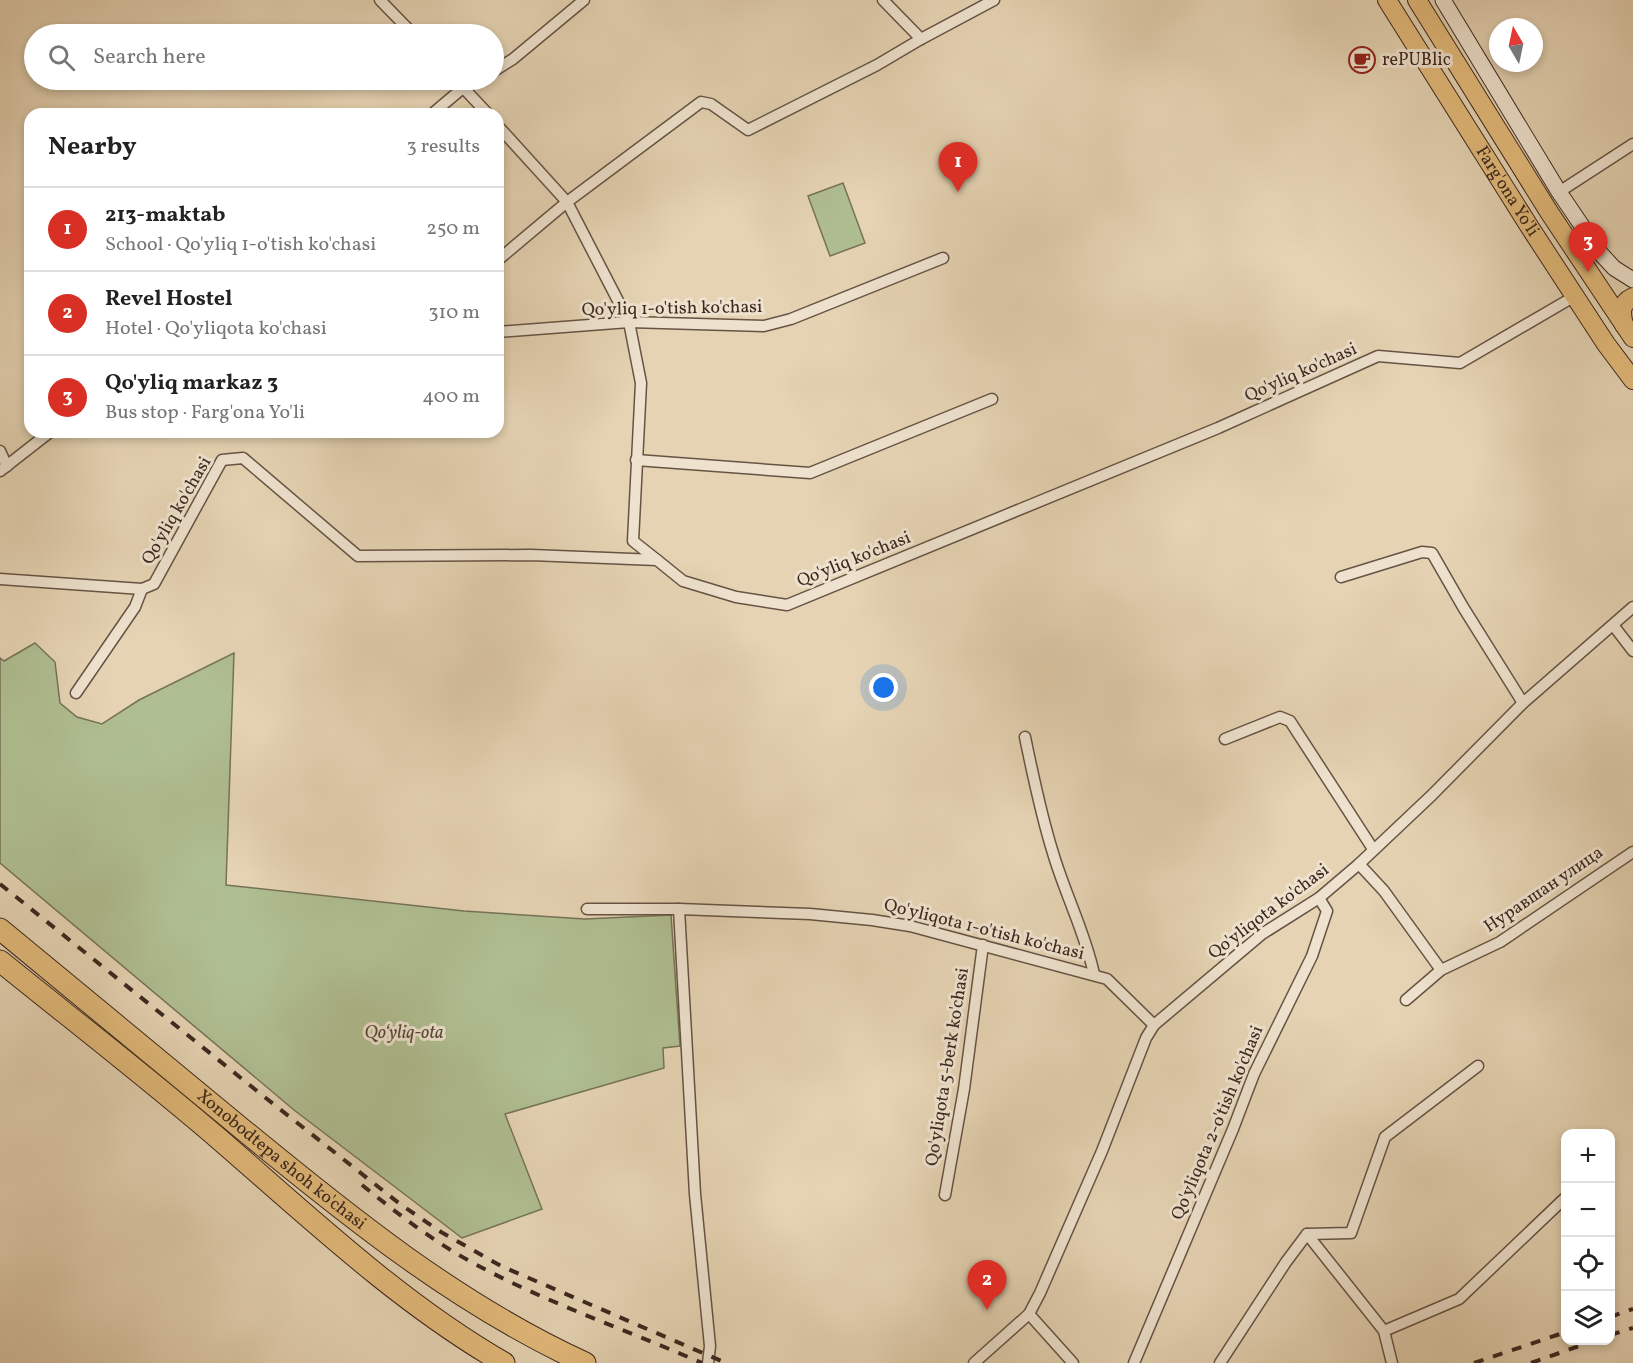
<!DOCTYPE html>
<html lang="en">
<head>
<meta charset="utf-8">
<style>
	body { margin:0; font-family:Vollkorn,serif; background:#f6f6f6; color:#222 }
	.controls { position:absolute; right:18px; bottom:18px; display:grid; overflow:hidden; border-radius:12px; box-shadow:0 3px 9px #0003 }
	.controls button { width:54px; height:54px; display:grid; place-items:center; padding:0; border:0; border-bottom:2px solid #e0e0e0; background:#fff; color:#222; font:30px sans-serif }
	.compass { position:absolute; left:1489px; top:18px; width:54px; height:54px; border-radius:50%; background:#fff; box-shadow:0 3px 9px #0003; rotate:351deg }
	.you { position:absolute; left:884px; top:688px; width:21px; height:21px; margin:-15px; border:4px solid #fff; border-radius:50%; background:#1a73e8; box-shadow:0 0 0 9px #1a73e833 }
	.badge { display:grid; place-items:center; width:39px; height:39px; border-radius:50%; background:#d93025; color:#fff; font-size:20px; font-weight:700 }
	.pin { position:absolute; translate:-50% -50px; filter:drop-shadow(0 2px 3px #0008) }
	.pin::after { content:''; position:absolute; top:32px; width:21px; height:18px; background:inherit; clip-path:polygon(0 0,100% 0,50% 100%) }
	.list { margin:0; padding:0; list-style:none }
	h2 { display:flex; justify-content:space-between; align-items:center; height:78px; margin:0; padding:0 24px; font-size:26px }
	h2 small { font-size:20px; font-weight:400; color:#767676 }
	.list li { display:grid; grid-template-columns:39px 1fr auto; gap:18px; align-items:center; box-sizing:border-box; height:84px; padding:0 24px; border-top:2px solid #e0e0e0 }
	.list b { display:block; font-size:22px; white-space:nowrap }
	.list p { margin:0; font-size:20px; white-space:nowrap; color:#767676 }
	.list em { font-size:20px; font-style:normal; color:#767676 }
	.icon { flex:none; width:33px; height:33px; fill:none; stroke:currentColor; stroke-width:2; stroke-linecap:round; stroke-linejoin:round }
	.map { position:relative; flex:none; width:1633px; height:1363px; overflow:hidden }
	.search { position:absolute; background:#fff; box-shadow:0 3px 9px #0003; left:24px; top:24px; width:480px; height:66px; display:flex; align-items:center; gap:15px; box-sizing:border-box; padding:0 21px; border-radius:33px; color:#767676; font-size:22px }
	.panel { position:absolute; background:#fff; box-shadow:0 3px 9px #0003; left:24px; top:108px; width:480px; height:330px; border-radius:18px }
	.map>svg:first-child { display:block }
</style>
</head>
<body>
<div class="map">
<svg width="1633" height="1363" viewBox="0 0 1633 1363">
	<rect width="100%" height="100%" fill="#e5d3b3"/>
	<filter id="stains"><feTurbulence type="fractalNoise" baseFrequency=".00333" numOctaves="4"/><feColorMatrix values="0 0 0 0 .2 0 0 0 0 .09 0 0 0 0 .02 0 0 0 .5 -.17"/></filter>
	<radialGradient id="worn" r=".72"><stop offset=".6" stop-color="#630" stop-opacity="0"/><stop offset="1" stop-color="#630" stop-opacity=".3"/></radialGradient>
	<g fill="#afbe91" stroke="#767358" stroke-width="1.5">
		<polygon points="843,183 865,243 830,256 808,196"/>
		<polygon points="35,643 55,662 60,703 77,717 102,724 139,700 234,653 226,885 464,911 585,919 671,915 680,1046 663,1048 664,1068 505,1114 542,1209 462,1238 294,1110 0,863 0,658 4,661"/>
	</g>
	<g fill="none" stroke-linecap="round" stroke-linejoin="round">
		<defs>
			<g id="street">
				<polyline points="380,0 413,34"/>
				<polyline points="883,0 921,39"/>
				<polyline points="494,71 513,59 584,0"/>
				<polyline points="456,80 488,114"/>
				<polyline points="432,114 464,87 479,80"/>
				<polyline points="498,126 567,202 629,322 641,383 633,541 657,560"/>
				<polyline points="1559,192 1633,144"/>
				<polyline points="498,260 567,202 701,102 711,104 748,130 877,65 921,39 994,0"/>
				<polyline points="498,332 629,322 764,326 791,319 943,258"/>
				<polyline points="0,451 7,466"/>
				<polyline points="636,460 810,473 992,399"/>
				<polyline points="0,471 50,432"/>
				<polyline points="1341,577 1422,552 1432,553 1463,607 1523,703"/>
				<polyline points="0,579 142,589"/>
				<polyline points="1613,625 1633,651"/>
				<polyline points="76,693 135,607 142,589 154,584 222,460 243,458 358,556 531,555 657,560 683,581 736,597 787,605 1218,428 1378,356 1460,363 1575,296"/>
				<path d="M1025,737c8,39 16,78 28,116 12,41 32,79 41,121"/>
				<polyline points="1225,739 1280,717 1290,721 1373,849"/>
				<polyline points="1359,864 1384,891 1441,970"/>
				<polyline points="587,909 679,909 810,914 872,920 910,926 1107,979 1154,1025"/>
				<polyline points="679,909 695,1194 710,1346 708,1363"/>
				<polyline points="1406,1000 1441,970 1500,942 1633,852"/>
				<polyline points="945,1195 964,1089 983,945"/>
				<polyline points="1307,1234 1384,1331 1392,1363"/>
				<polyline points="1029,1314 1073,1363"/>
				<polyline points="1384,1331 1459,1299 1566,1197"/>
				<polyline points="974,1363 1029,1314 1040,1293 1102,1151 1146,1038 1154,1025 1262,934 1319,898 1359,864 1432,795 1523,703 1633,607"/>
				<polyline points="1134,1363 1233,1129 1254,1074 1312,956 1327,911 1319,898"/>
				<polyline points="1220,1363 1286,1262 1307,1234 1351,1233 1385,1137 1478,1066"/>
			</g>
			<polyline id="secondary" points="1443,0 1559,192 1601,254 1614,268 1633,280"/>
			<g id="primary">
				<path id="s1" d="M1387,0l142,226 77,118 27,36"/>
				<polyline points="1417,0 1549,212 1633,338"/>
				<path d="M1624,325c-3,-12 -4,-22 9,-28"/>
			</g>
			<g id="highway">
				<path id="s2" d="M0,929c80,66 161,133 241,199 107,88 217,177 344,235"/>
				<path d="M0,961c73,59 148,117 219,178 89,77 182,165 285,224"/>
			</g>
		</defs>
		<use href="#street" stroke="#665344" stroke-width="13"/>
		<use href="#secondary" stroke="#3c281f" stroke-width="17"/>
		<use href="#primary" stroke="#3c281f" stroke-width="20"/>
		<use href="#highway" stroke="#3c281f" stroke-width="23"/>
		<use href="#street" stroke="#eee2ce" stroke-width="10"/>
		<use href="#secondary" stroke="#eee2ce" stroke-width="15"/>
		<use href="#primary" stroke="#e2ba7a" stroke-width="18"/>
		<use href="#highway" stroke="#e2ba7a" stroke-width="21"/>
		<g stroke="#3c281f" stroke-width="4" stroke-dasharray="10 10" stroke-linecap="butt">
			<polyline points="0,884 262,1095 400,1204 441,1232 501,1266 726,1363"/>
			<path d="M362,1185c36,29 72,57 113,79 72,39 152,66 227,99"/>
			<polyline points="1610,1317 1633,1309"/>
			<polyline points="1610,1335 1633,1328"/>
			<polyline points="1474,1363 1566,1332"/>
			<polyline points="1531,1363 1596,1340"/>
		</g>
	</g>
	<defs>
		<symbol id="cafe-ring" viewBox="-11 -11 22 22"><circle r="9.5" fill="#eee2ce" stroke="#8f2418" stroke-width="1.5"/><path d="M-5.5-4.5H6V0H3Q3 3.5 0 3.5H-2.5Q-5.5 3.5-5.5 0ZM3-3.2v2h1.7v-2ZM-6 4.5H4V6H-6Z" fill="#8f2418"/></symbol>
	</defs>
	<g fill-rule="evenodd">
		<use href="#cafe-ring" x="1347" y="45" width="30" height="30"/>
	</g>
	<g text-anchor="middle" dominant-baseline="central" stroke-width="6" stroke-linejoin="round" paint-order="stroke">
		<g font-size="18" fill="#3c281f" stroke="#eee2ce" text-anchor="start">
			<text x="1382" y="60">rePUBlic</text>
		</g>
		<g font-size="18" fill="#3c281f" stroke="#eee2ce">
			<text stroke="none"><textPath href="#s1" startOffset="226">Farg'ona Yo'li</textPath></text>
			<text transform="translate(672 309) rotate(-1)">Qo'yliq 1-o'tish ko'chasi</text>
			<text transform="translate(1301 373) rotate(-24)">Qo'yliq ko'chasi</text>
			<text transform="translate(177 511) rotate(-60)">Qo'yliq ko'chasi</text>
			<text transform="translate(854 560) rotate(-22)">Qo'yliq ko'chasi</text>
			<text transform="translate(1544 890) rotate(-34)">Нуравшан улица</text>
			<text transform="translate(1269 912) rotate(-37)">Qo'yliqota ko'chasi</text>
			<text transform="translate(984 930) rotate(14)">Qo'yliqota 1-o'tish ko'chasi</text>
			<text transform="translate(948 1067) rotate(-81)">Qo'yliqota 5-berk ko'chasi</text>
			<text transform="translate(1218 1123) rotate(-67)">Qo'yliqota 2-o'tish ko'chasi</text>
			<text stroke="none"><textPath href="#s2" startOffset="364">Xonobodtepa shoh ko'chasi</textPath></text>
		</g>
		<g font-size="18" font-style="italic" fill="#534636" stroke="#eee2ce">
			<text x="404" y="1033">Qo‘yliq-ota</text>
		</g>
	</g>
	<rect width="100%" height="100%" filter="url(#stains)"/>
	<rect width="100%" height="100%" fill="url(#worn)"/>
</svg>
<div class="controls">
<button>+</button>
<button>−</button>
<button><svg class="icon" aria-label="locate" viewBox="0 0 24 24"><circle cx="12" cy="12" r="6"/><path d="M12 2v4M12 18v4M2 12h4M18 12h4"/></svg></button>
<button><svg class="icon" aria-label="layers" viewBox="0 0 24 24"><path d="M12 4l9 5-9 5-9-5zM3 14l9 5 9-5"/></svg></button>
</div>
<svg class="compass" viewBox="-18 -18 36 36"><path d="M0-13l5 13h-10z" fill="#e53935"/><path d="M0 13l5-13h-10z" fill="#767676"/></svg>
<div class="you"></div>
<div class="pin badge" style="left:958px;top:192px">1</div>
<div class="pin badge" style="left:987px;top:1310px">2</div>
<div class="pin badge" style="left:1588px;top:272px">3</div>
<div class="search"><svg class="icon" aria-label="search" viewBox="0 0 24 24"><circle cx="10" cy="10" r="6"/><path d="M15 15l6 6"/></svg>Search here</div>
<section class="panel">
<h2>Nearby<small>3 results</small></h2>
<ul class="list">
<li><span class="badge">1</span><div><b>213-maktab</b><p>School · Qo'yliq 1-o'tish ko'chasi</p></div><em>250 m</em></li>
<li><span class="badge">2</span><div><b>Revel Hostel</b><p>Hotel · Qo'yliqota ko'chasi</p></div><em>310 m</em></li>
<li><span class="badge">3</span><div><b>Qo'yliq markaz 3</b><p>Bus stop · Farg'ona Yo'li</p></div><em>400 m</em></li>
</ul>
</section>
</div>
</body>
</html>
